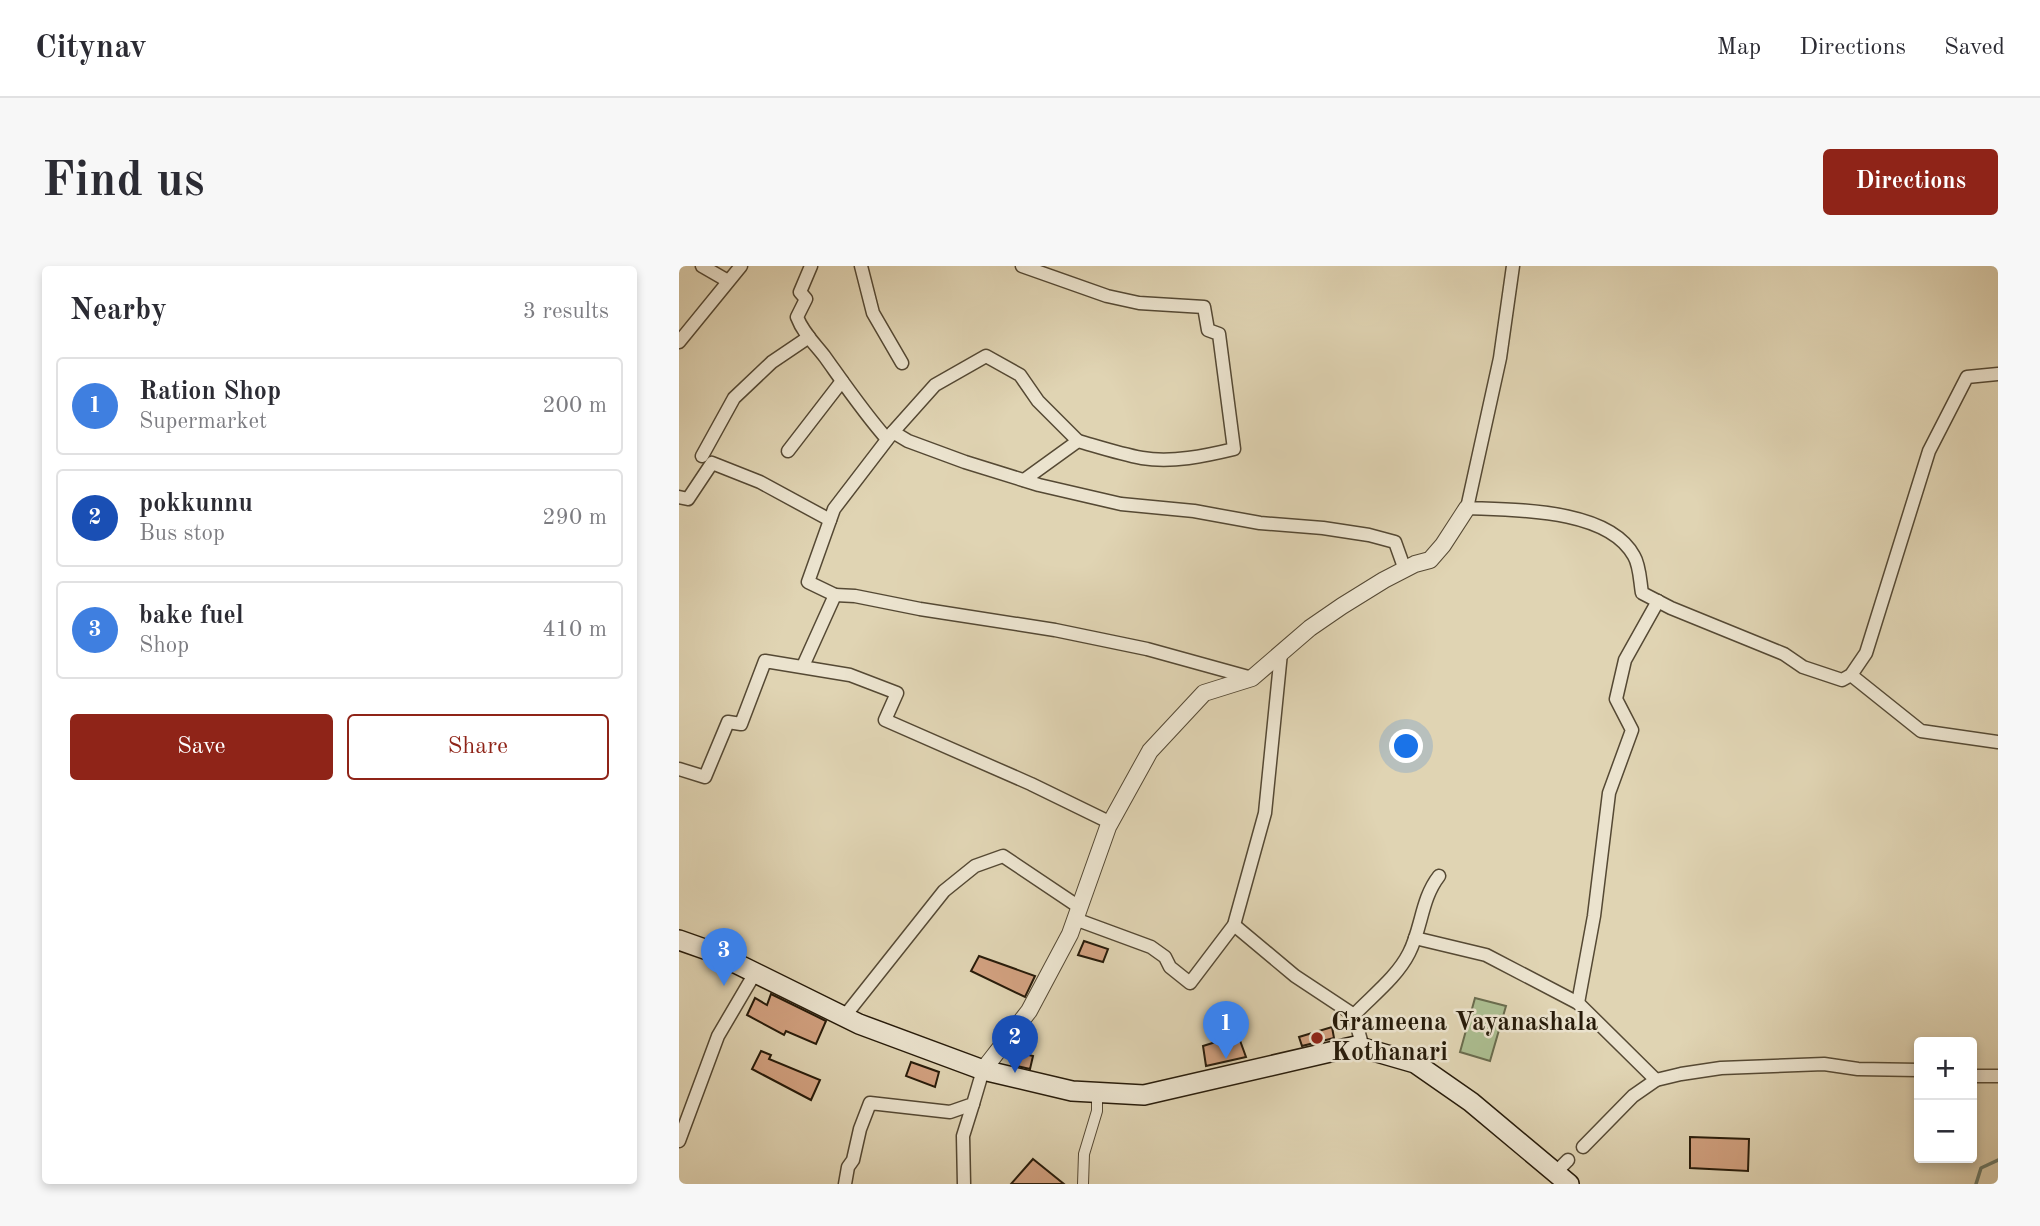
<!DOCTYPE html>
<html lang="en">
<head>
<meta charset="utf-8">
<style>
	body { margin:0; font-family:"Old Standard TT",serif; background:#f7f7f7; color:#2b2b33 }
	.controls { position:absolute; right:21px; bottom:21px; display:grid; overflow:hidden; border-radius:7px; box-shadow:0 4px 10px #0003 }
	.controls button { width:63px; height:63px; display:grid; place-items:center; padding:0; border:0; border-bottom:2px solid #e1e1e2; background:#fff; color:#2b2b33; font:35px sans-serif }
	.you { position:absolute; left:728px; top:481px; width:24px; height:24px; margin:-18px; border:5px solid #fff; border-radius:50%; background:#1a73e8; box-shadow:0 0 0 10px #1a73e833 }
	.badge { display:grid; place-items:center; width:46px; height:46px; border-radius:50%; background:#8f2418; color:#fff; font-size:23px; font-weight:700 }
	.pin { position:absolute; translate:-50% -58px; filter:drop-shadow(0 2px 4px #0008) }
	.pin::after { content:''; position:absolute; top:37px; width:24px; height:21px; background:inherit; clip-path:polygon(0 0,100% 0,50% 100%) }
	.list { margin:0; padding:0; list-style:none }
	h2 { display:flex; justify-content:space-between; align-items:center; height:91px; margin:0; padding:0 28px; font-size:30px }
	h2 small { font-size:23px; font-weight:400; color:#7c7c81 }
	.list li { display:grid; grid-template-columns:46px 1fr auto; gap:21px; align-items:center; box-sizing:border-box; height:98px; margin:0 14px 14px; padding:0 14px; border:2px solid #e1e1e2; border-radius:7px }
	.list b { display:block; font-size:26px; white-space:nowrap }
	.list p { margin:0; font-size:23px; white-space:nowrap; color:#7c7c81 }
	.list em { font-size:23px; font-style:normal; color:#7c7c81 }
	.actions { display:flex; gap:14px; padding:21px 28px }
	.actions a { flex:1; padding:16px 0; border:2px solid #8f2418; border-radius:7px; text-align:center; font-size:24px; color:#8f2418 }
	.actions .main { background:#8f2418; color:#fff }
	.map { position:relative; flex:none; width:1319px; height:918px; overflow:hidden; border-radius:7px }
	header { display:flex; align-items:center; gap:42px; box-sizing:border-box; height:98px; padding:0 35px; background:#fff; border-bottom:2px solid #e1e1e2 }
	header strong { font-size:33px }
	nav { display:flex; gap:38px; margin-inline-start:auto; font-size:24px }
	.intro { display:flex; align-items:center; justify-content:space-between; box-sizing:border-box; height:168px; padding:0 42px }
	h1 { margin:0; font-size:49px }
	.button { padding:18px 32px; border-radius:7px; background:#8f2418; color:#fff; font-size:24px; font-weight:700 }
	main { display:flex; gap:42px; padding:0 42px }
	aside { flex:1; background:#fff; border-radius:7px; box-shadow:0 4px 10px #0003 }
	.map>svg:first-child { display:block }
</style>
</head>
<body>
<header>
<strong>Citynav</strong>
<nav><a>Map</a><a>Directions</a><a>Saved</a></nav>
</header>
<div class="intro"><h1>Find us</h1><a class="button">Directions</a></div>
<main>
<aside>
<h2>Nearby<small>3 results</small></h2>
<ul class="list">
<li><span class="badge" style="background:#3f7fe0">1</span><div><b>Ration Shop</b><p>Supermarket</p></div><em>200 m</em></li>
<li><span class="badge" style="background:#1a4fb4">2</span><div><b>pokkunnu</b><p>Bus stop</p></div><em>290 m</em></li>
<li><span class="badge" style="background:#3f7fe0">3</span><div><b>bake fuel</b><p>Shop</p></div><em>410 m</em></li>
</ul>
<div class="actions"><a class="main">Save</a><a>Share</a></div>
</aside>
<div class="map">
<svg width="1319" height="918" viewBox="0 0 1319 918">
	<rect width="100%" height="100%" fill="#e0d4b3"/>
	<filter id="stains"><feTurbulence type="fractalNoise" baseFrequency=".00286" numOctaves="4"/><feColorMatrix values="0 0 0 0 .2 0 0 0 0 .09 0 0 0 0 .02 0 0 0 .5 -.17"/></filter>
	<radialGradient id="worn" r=".72"><stop offset=".6" stop-color="#630" stop-opacity="0"/><stop offset="1" stop-color="#630" stop-opacity=".3"/></radialGradient>
	<polygon fill="#acbe91" stroke="#6a6c4e" stroke-width="2" points="796,732 827,740 811,795 781,786"/>
	<g fill="none" stroke-linecap="round" stroke-linejoin="round">
		<polyline stroke="#687969" stroke-width="3.5" points="1297,918 1302,902 1319,894"/>
	</g>
	<g fill="#d2a180" stroke="#271b0a" stroke-width="2">
		<polygon points="405,675 429,683 424,696 399,689"/>
		<polygon points="300,690 356,710 346,731 292,705"/>
		<polygon points="92,728 147,755 137,778 107,765 105,769 68,749 76,732 88,739"/>
		<polygon points="653,761 655,772 623,780 620,771"/>
		<polygon points="559,769 567,791 527,800 524,780"/>
		<polygon points="82,785 92,789 90,793 141,814 132,834 73,803"/>
		<polygon points="341,787 354,790 351,803 334,799"/>
		<polygon points="232,796 260,806 256,821 227,810"/>
		<polygon points="1011,871 1070,873 1069,905 1011,902"/>
		<polygon points="354,893 385,918 332,918"/>
	</g>
	<g fill="none" stroke-linecap="round" stroke-linejoin="round">
		<defs>
			<polyline id="pedestrian" points="404,918 405,888 418,845 418,826"/>
			<g id="minor">
				<polyline points="23,0 49,15"/>
				<path d="M132,0l-11,26 6,7 -9,18c6,16 18,27 28,40 20,28 39,56 62,82"/>
				<polyline points="182,0 194,47 223,97"/>
				<path d="M343,0l85,30 32,7 65,4 4,23 11,4 15,115c-29,7 -62,14 -92,9 -22,-4 -43,-11 -64,-17"/>
				<path d="M834,0l-13,92 -33,150c47,2 141,0 167,48 6,10 6,26 8,37l29,15 113,46 19,13 39,13 9,-5 15,-22 63,-202 38,-74 31,-3"/>
				<polyline points="0,76 62,0"/>
				<polyline points="214,166 256,119 307,90 341,109 359,135 399,175 345,214"/>
				<polyline points="109,185 163,115"/>
				<polyline points="23,190 55,132 93,96 130,71"/>
				<polyline points="0,231 9,233 33,197 81,216 151,254"/>
				<polyline points="156,329 176,330 241,343 376,364 468,383 573,412"/>
				<polyline points="124,400 156,329 129,316 155,243 214,166 229,175 286,196 360,219 442,238 515,245 581,257 644,262 690,269 716,276 726,304"/>
				<polyline points="1172,409 1242,465 1319,476"/>
				<polyline points="0,503 26,511 49,456 62,458 86,395 171,409 218,427 206,454 352,518 432,557"/>
				<polyline points="396,653 472,681 486,691 491,701 511,717 555,659 586,547 602,387"/>
				<polyline points="555,659 616,710 675,749"/>
				<polyline points="736,672 807,689 899,737 977,814"/>
				<polyline points="899,737 915,650 930,527 953,464 937,433 946,394 979,335"/>
				<polyline points="165,751 265,625 296,600 324,590 400,641"/>
				<path d="M684,782l-9,-33c18,-19 43,-38 55,-62 13,-25 12,-54 30,-77"/>
				<polyline points="1293,810 1319,810"/>
				<polyline points="0,875 39,770 76,707"/>
				<polyline points="904,881 954,830 977,814 1002,808 1042,802 1145,798 1179,803 1240,804"/>
				<polyline points="875,908 889,894"/>
				<polyline points="166,918 169,901 174,894 181,863 191,837 271,846 294,838 304,804"/>
				<polyline points="285,918 284,870 294,838"/>
			</g>
			<polyline id="tertiary" points="304,804 350,745 391,668 429,561 471,485 525,427 573,412 631,362 663,340 705,314 736,298 751,294 764,279 788,242"/>
			<polyline id="secondary" points="0,674 34,686 180,758 304,804 393,825 465,829 677,780 684,782 736,797 792,836 890,918"/>
		</defs>
		<use href="#pedestrian" stroke="#554934" stroke-width="12"/>
		<use href="#minor" stroke="#554934" stroke-width="15"/>
		<use href="#tertiary" stroke="#554934" stroke-width="18"/>
		<use href="#secondary" stroke="#271b0a" stroke-width="22"/>
		<use href="#pedestrian" stroke="#ebe3ce" stroke-width="10"/>
		<use href="#minor" stroke="#ebe3ce" stroke-width="12"/>
		<use href="#tertiary" stroke="#ebe3ce" stroke-width="16"/>
		<use href="#secondary" stroke="#ebe3ce" stroke-width="19"/>
	</g>
	<circle fill="#8f2418" stroke="#ebe3ce" stroke-width="2.5" cx="638" cy="772" r="7"/>
	<g text-anchor="middle" dominant-baseline="central" stroke-width="5" stroke-linejoin="round" paint-order="stroke">
		<g font-size="26" font-weight="bold" fill="#271b0a" stroke="#ebe3ce" text-anchor="start">
			<text x="652" y="757">Grameena Vayanashala<tspan x="652" dy="30">Kothanari</tspan></text>
		</g>
	</g>
	<rect width="100%" height="100%" filter="url(#stains)"/>
	<rect width="100%" height="100%" fill="url(#worn)"/>
</svg>
<div class="controls">
<button>+</button>
<button>−</button>
</div>
<div class="you"></div>
<div class="pin badge" style="left:547px;top:793px;background:#3f7fe0">1</div>
<div class="pin badge" style="left:336px;top:807px;background:#1a4fb4">2</div>
<div class="pin badge" style="left:45px;top:720px;background:#3f7fe0">3</div>
</div>
</main>
</body>
</html>
